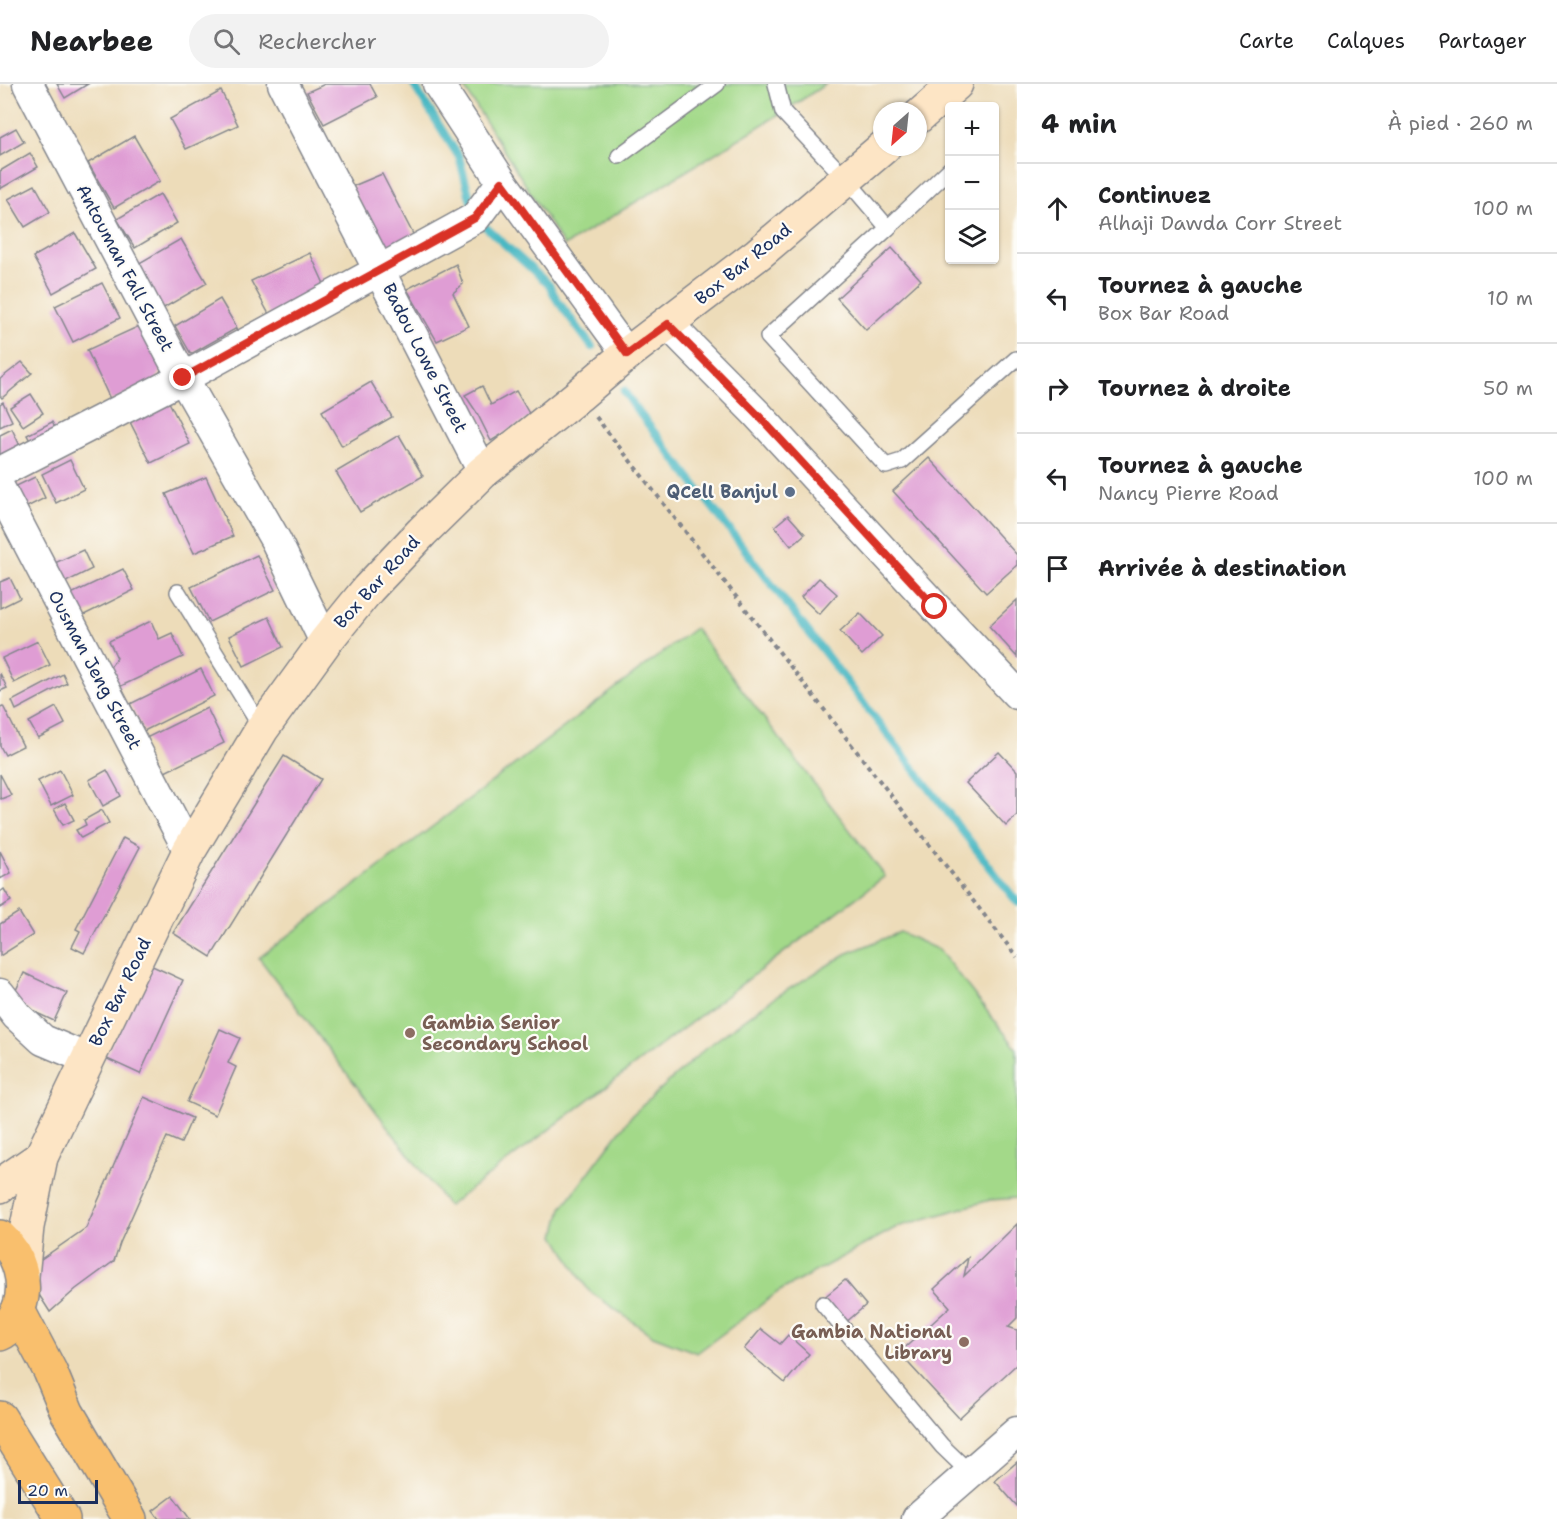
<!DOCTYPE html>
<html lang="fr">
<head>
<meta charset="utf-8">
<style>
	body { margin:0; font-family:"Shantell Sans",sans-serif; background:#f2f2f2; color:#202124 }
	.controls { position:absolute; right:18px; top:18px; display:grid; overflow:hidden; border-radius:6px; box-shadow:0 2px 4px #0004 }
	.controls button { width:54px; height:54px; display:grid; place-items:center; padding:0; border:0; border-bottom:2px solid #e0e0e0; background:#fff; color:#202124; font:30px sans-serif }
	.compass { position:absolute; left:873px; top:18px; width:54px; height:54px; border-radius:50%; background:#fff; box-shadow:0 2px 4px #0004; rotate:207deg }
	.scale { position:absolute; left:18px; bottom:15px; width:80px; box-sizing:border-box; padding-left:6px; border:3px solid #1b2f5e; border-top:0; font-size:16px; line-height:21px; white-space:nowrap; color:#1b2f5e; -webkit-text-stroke:4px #fdfcf7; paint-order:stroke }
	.stop { position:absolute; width:18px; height:18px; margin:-14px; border:4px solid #d93025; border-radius:50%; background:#fff }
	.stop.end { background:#d93025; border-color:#fff; box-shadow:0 2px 6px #0008 }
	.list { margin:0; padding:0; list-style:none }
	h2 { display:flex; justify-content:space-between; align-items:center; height:78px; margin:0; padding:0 24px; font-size:26px }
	h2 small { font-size:20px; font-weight:400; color:#757577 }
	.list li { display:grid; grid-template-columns:39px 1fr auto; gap:18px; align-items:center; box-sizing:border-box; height:90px; padding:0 24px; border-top:2px solid #e0e0e0 }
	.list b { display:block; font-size:22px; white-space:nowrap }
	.list p { margin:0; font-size:20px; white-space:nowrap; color:#757577 }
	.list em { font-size:20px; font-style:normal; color:#757577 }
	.icon { flex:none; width:33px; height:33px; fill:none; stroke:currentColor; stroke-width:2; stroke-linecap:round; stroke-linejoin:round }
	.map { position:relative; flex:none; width:1017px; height:1435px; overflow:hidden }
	header { display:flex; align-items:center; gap:36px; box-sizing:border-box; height:84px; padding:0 30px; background:#fff; border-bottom:2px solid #e0e0e0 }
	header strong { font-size:28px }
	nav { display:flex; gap:33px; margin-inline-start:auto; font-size:21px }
	.search { width:420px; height:54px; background:#f2f2f2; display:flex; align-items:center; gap:15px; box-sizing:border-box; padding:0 21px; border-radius:33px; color:#757577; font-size:22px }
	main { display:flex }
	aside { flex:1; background:#fff }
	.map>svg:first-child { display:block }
</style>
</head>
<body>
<header>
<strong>Nearbee</strong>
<div class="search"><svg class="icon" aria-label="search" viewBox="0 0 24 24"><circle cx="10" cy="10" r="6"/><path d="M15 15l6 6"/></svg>Rechercher</div>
<nav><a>Carte</a><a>Calques</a><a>Partager</a></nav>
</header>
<main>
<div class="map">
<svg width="1017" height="1435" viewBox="0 0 1017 1435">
	<rect width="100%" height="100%" fill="#fdfcf7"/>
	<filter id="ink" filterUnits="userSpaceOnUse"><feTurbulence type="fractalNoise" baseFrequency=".0167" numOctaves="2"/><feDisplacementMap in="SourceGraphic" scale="12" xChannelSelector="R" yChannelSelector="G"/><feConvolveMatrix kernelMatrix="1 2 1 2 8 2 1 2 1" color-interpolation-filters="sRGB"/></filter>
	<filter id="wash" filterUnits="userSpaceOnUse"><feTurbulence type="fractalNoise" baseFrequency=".008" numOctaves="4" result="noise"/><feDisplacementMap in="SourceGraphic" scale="24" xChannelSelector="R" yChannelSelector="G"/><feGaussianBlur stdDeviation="1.35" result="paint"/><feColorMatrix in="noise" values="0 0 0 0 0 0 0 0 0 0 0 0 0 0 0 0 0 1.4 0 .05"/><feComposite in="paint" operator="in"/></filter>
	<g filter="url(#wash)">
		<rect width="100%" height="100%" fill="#eddcb9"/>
		<g fill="#a3d989" stroke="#5f8474" stroke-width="1.5">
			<polygon points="462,0 826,0 783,28 564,162"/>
			<polygon points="695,544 885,792 448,1122 259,874"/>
			<polygon points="900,848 939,866 1017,965 1017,1114 990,1116 897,1143 778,1208 697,1269 653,1252 588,1206 555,1152 562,1124 632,1031 707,963 774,914 846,870"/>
		</g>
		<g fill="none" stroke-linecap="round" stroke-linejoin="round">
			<g stroke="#4ab8c3" stroke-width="8">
				<polyline points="413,0 459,73 473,125"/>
				<polyline points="478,136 549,201 557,216 592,263"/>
				<polyline points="624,307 634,322 1017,818"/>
			</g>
		</g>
		<g id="blocks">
			<g fill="#df9dd4">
				<polygon points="57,0 88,0 65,14"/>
				<polygon points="325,0 370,0 377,13 324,40 307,8"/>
				<polygon points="221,7 238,41 186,65 170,35"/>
				<polygon points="16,44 24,58 0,72 0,53"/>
				<polygon points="134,52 160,97 114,124 88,79"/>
				<polygon points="30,69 38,83 0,105 0,87"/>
				<polygon points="382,90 414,152 383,170 351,103"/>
				<polygon points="35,101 50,128 25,143 8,115"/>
				<polygon points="160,110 177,139 135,164 117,135"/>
				<polygon points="75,149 96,185 53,209 33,173"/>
				<polygon points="181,155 207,199 162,225 136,181"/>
				<polygon points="892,164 921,196 866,246 837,214"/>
				<polygon points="310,169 325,202 270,232 251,197"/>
				<polygon points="456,180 463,200 453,209 469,242 437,257 407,205"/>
				<polygon points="102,199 120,234 73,258 55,222"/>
				<polygon points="220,215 237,244 191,270 175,242"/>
				<polygon points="146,239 164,279 156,297 111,317 87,266"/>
				<polygon points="22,278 32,289 2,314 0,312 0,295"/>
				<polygon points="371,298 392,333 342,362 322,327"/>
				<polygon points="482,302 491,321 516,307 531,333 491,357 477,329 465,311"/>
				<polygon points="31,310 43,329 23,342 10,323"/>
				<polygon points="3,318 12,337 0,343 0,320"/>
				<polygon points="169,318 190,360 151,379 130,338"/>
				<polygon points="52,338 58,349 33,362 27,351"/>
				<polygon points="12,345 22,366 0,376 0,351"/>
				<polygon points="399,351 423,392 360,428 336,388"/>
				<polygon points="929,374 1017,471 1017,481 986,509 893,407"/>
				<polygon points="70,376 84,405 56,419 42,390"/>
				<polygon points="35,393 45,414 17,428 6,407"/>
				<polygon points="206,393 233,452 194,469 166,410"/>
				<polygon points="788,431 805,450 791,462 775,442"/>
				<polygon points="83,466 92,485 56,503 46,483"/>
				<polygon points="257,471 275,506 209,538 191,503"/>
				<polygon points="123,485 134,506 82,532 71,510"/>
				<polygon points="10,494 20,514 0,524 0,498"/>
				<polygon points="819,494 837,510 819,530 801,513"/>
				<polygon points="1017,516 1017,573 989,542"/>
				<polygon points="860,529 882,552 862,571 840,547"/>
				<polygon points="269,533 283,563 244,582 229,552"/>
				<polygon points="151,537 159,555 172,549 183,573 119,603 110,583 117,574 109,557"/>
				<polygon points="38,557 50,581 14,599 2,574"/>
				<polygon points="201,585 214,612 144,647 130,620"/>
				<polygon points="0,589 7,604 0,607"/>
				<polygon points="63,590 67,599 16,626 12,617"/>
				<polygon points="3,622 23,662 5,671 0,662 0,623"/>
				<polygon points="56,623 65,640 38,654 29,638"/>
				<polygon points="207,624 224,659 163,689 146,654"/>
				<polygon points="999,668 1017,687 1017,731 1006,742 966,699"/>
				<polygon points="284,672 321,695 211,873 173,849"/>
				<polygon points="60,686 73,711 51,722 38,697"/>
				<polygon points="107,686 121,712 103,722 89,696"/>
				<polygon points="0,690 11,711 1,715 0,713"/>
				<polygon points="65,719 74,736 63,741 54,725"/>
				<polygon points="102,726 109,739 81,754 76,746 86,741 84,736"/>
				<polygon points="123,754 140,763 84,869 72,863 80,847 76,845"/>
				<polygon points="0,767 11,789 0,795"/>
				<polygon points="4,805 11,817 0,824 0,808"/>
				<polygon points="19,828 33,851 0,872 0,840"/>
				<polygon points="148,880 183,896 140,990 105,974"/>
				<polygon points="24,889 67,909 54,937 11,917"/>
				<polygon points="220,945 240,954 228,979 236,983 215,1031 187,1018"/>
				<polygon points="144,1013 192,1034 181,1059 167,1053 120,1159 114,1177 76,1205 50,1228 24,1187 86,1144"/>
				<polygon points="1017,1140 1017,1234 1008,1243 1017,1246 1017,1280 959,1334 899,1269 950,1223 934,1205 968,1174 964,1192"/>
				<polygon points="845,1196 866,1221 844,1240 822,1215"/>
				<polygon points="761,1245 780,1260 788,1251 809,1270 785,1299 744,1265"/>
				<polygon points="1017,1378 1017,1422 995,1397"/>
				<polygon points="173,1412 190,1435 159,1435 153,1427"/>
			</g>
		</g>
	</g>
	<g filter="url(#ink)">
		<use href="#blocks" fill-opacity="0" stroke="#84868c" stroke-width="1.5"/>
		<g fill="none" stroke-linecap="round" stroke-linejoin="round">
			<defs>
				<g id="lane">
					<polyline points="776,0 783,28 847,96 888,144"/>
					<polyline points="619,72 717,0"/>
					<polyline points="950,85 888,144 768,253 886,382 902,377 1016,275"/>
					<polyline points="178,508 262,645"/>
					<polyline points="823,1220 942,1362 970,1389"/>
				</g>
				<g id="street">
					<polyline points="28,0 183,294 276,457 325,558"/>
					<polyline points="283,0 483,388"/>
					<polyline points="438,0 502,98 627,270"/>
					<polyline points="668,240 757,330 935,523 1017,610"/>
					<polyline points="0,388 183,294 475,134 502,98"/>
					<polyline points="0,405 189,767"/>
					<polyline points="0,910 17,932 43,956 88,975"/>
					<polyline points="917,1435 1017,1348"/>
				</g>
				<g id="secondary">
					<polyline points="918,33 956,0"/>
					<polyline points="0,1102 6,1097 41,1073"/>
					<polyline points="22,1192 27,1143 41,1073 88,975 189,767 262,645 325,558 368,505 422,448 483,388 579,311 627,270 758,170 884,63"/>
				</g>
				<g id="highway">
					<path d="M0,1153c19,17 28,46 19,71 -3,8 -10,16 -15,24l-4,2"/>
					<polyline points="18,1226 50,1287 67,1328 130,1435"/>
					<polyline points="0,1334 63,1435"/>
				</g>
			</defs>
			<use href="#lane" stroke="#84868c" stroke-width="18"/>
			<use href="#street" stroke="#84868c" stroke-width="33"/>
			<use href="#secondary" stroke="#84868c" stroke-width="36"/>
			<use href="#highway" stroke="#84868c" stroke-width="36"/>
			<polyline stroke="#84868c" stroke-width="4" stroke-dasharray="4.5 4.5" stroke-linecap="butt" points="596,333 1017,873"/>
			<use href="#lane" stroke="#fff" stroke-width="15"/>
			<use href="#street" stroke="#fff" stroke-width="30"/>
			<use href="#secondary" stroke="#fde5c5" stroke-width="33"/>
			<use href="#highway" stroke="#f9bf6d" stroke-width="33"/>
		</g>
	</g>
	<g fill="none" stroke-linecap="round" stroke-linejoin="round" filter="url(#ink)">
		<polyline stroke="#d93025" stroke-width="8" points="183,294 475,134 502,98 627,270 668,240 757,330 935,523"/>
	</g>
	<circle fill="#5c6f8a" stroke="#fdfcf7" stroke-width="2" cx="790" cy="408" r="6"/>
	<g fill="#8d6e63" stroke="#fdfcf7" stroke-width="2">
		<circle cx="410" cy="949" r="6"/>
		<circle cx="964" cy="1258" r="6"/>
	</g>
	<g text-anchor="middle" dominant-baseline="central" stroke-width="4.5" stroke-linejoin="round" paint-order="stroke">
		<g font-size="18" fill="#1b2f5e" stroke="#fdfcf7">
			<text transform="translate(743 180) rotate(-39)">Box Bar Road</text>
			<text transform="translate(125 184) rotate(62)">Antouman Fall Street</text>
			<text transform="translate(425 274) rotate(63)">Badou Lowe Street</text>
			<text transform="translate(377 498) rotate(-48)">Box Bar Road</text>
			<text transform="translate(95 586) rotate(62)">Ousman Jeng Street</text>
			<text transform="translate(120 908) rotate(-64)">Box Bar Road</text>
		</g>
		<g font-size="18" font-weight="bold" fill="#4e5e75" stroke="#fdfcf7" text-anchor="end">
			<text x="778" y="408">QCell Banjul</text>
		</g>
		<g font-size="18" font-weight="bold" fill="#785e54" stroke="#fdfcf7" text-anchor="start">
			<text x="422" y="939">Gambia Senior<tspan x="422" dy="21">Secondary School</tspan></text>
			<text x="952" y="1248" text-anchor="end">Gambia National<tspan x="952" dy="21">Library</tspan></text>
		</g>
	</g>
</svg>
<div class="controls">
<button>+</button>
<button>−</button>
<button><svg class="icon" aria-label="layers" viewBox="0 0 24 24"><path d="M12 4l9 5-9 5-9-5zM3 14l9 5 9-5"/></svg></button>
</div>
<svg class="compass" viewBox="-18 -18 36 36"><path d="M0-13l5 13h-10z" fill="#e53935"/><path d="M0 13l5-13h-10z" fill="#757577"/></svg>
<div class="scale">20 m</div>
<div class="stop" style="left:935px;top:523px"></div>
<div class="stop end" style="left:183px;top:294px"></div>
</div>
<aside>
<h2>4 min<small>À pied · 260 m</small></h2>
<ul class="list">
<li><svg class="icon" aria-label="ahead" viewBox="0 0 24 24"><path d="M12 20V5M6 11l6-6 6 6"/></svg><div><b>Continuez</b><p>Alhaji Dawda Corr Street</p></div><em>100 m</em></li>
<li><svg class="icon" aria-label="left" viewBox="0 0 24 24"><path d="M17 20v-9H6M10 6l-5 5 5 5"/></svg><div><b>Tournez à gauche</b><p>Box Bar Road</p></div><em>10 m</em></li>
<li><svg class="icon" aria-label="right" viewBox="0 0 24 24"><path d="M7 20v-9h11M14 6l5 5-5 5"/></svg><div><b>Tournez à droite</b></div><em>50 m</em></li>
<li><svg class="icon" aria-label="left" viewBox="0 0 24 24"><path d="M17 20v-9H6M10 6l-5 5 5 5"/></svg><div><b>Tournez à gauche</b><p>Nancy Pierre Road</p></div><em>100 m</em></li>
<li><svg class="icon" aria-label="arrive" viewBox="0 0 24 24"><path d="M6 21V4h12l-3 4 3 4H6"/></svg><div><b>Arrivée à destination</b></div></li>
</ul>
</aside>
</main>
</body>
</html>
